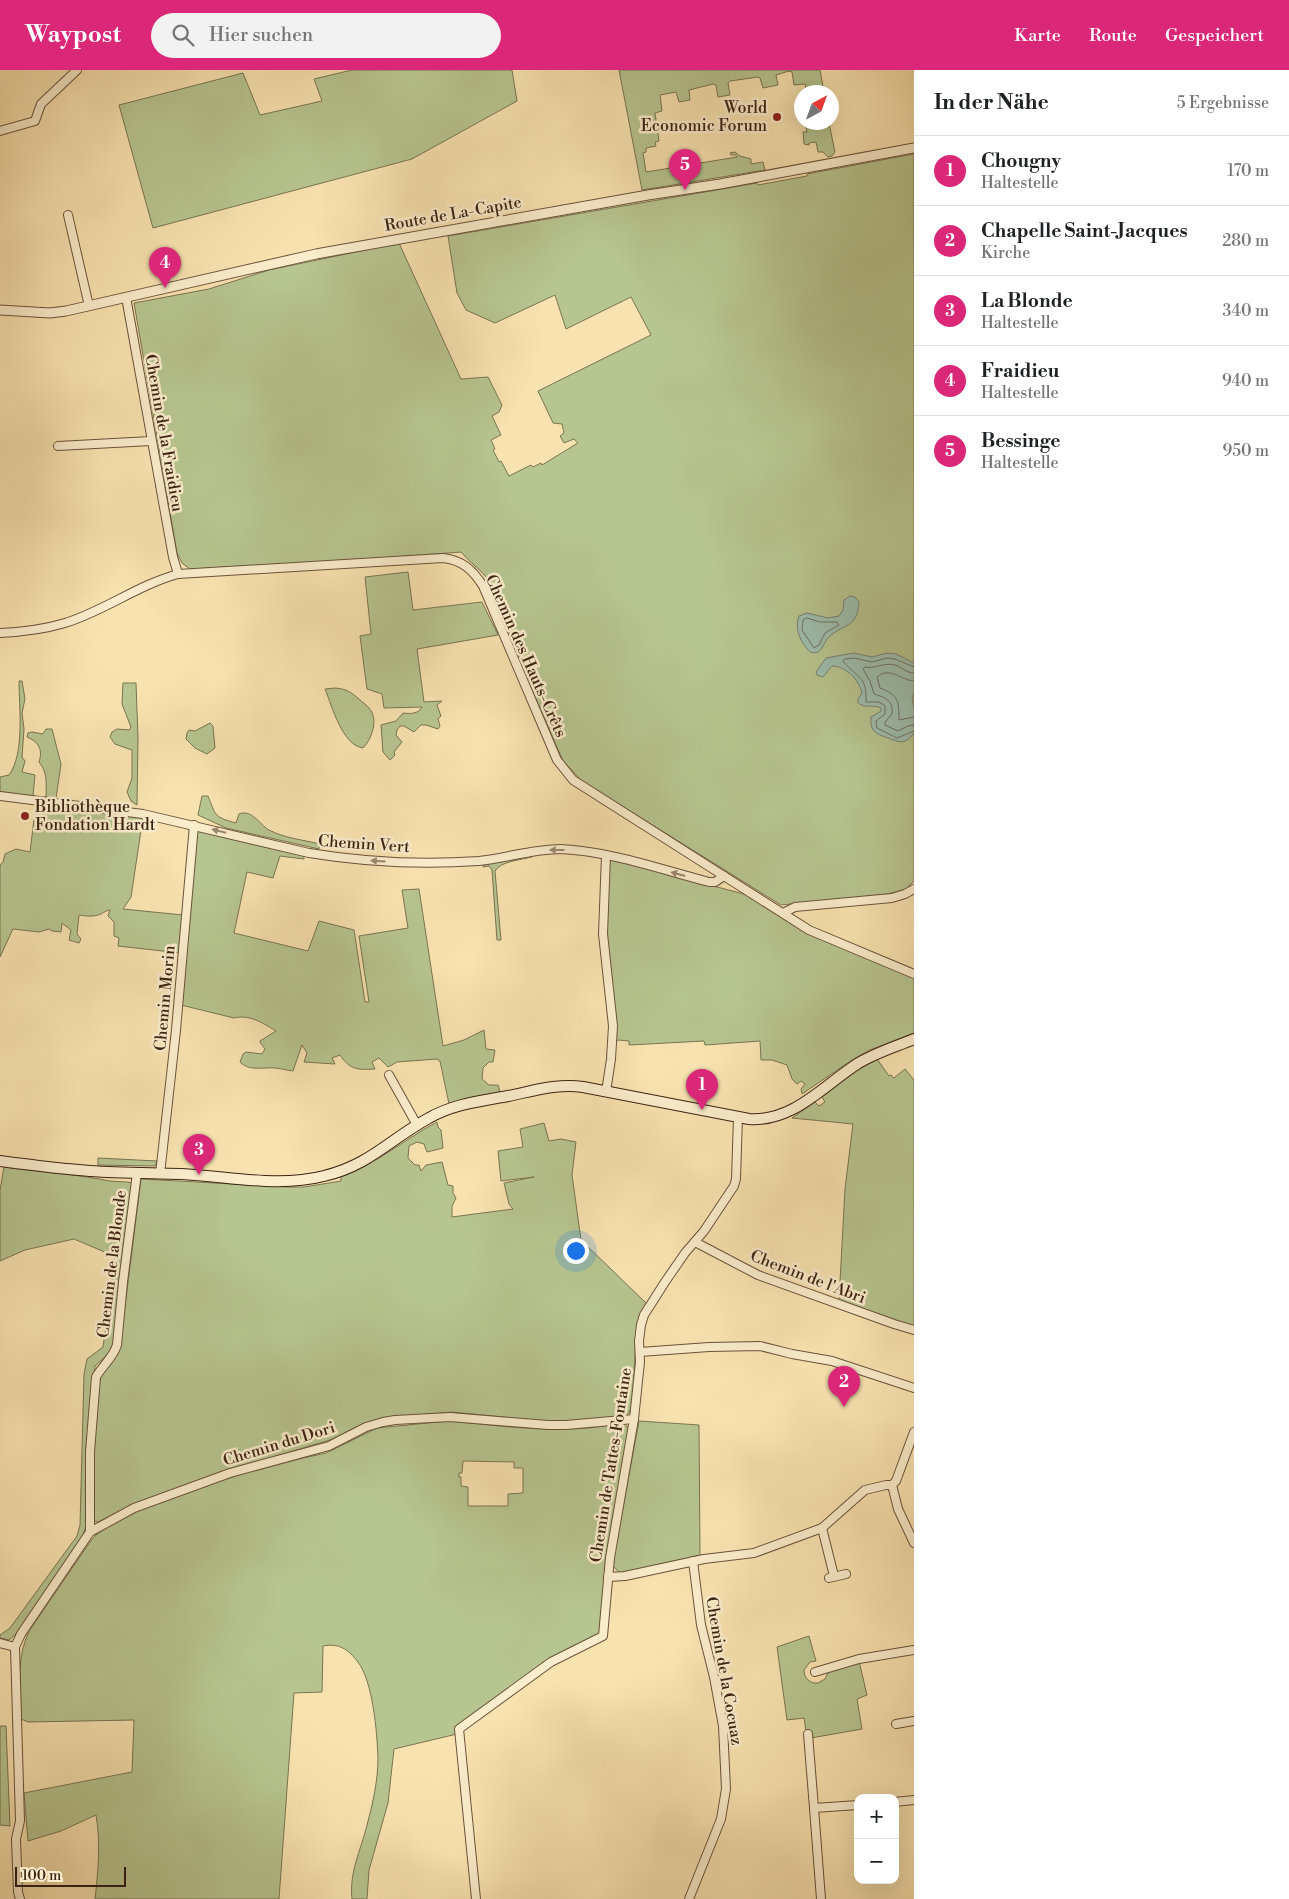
<!DOCTYPE html>
<html lang="de">
<head>
<meta charset="utf-8">
<style>
	body { margin:0; font-family:"Libre Bodoni",serif; background:#f2f2f2; color:#202124 }
	.controls { position:absolute; right:15px; bottom:15px; display:grid; overflow:hidden; border-radius:10px; box-shadow:0 5px 20px #0002 }
	.controls button { width:45px; height:45px; display:grid; place-items:center; padding:0; border:0; border-bottom:1px solid #e0e0e0; background:#fff; color:#202124; font:25px sans-serif }
	.compass { position:absolute; left:794px; top:15px; width:45px; height:45px; border-radius:50%; background:#fff; box-shadow:0 5px 20px #0002; rotate:41deg }
	.scale { position:absolute; left:15px; bottom:12px; width:111px; box-sizing:border-box; padding-left:5px; border:2px solid #3c2212; border-top:0; font-size:14px; line-height:18px; white-space:nowrap; color:#3c2212; -webkit-text-stroke:4px #faedcc; paint-order:stroke }
	.you { position:absolute; left:575px; top:1180px; width:18px; height:18px; margin:-12px; border:4px solid #fff; border-radius:50%; background:#1a73e8; box-shadow:0 0 0 8px #1a73e833 }
	.badge { display:grid; place-items:center; width:32px; height:32px; border-radius:50%; background:#db2777; color:#fff; font-size:16px; font-weight:700 }
	.pin { position:absolute; translate:-50% -41px; filter:drop-shadow(0 1px 2px #0008) }
	.pin::after { content:''; position:absolute; top:26px; width:18px; height:15px; background:inherit; clip-path:polygon(0 0,100% 0,50% 100%) }
	.list { margin:0; padding:0; list-style:none }
	h2 { display:flex; justify-content:space-between; align-items:center; height:65px; margin:0; padding:0 20px; font-size:21px }
	h2 small { font-size:16px; font-weight:400; color:#757577 }
	.list li { display:grid; grid-template-columns:32px 1fr auto; gap:15px; align-items:center; box-sizing:border-box; height:70px; padding:0 20px; border-top:1px solid #e0e0e0 }
	.list b { display:block; font-size:19px; white-space:nowrap }
	.list p { margin:0; font-size:16px; white-space:nowrap; color:#757577 }
	.list em { font-size:16px; font-style:normal; color:#757577 }
	.icon { flex:none; width:28px; height:28px; fill:none; stroke:currentColor; stroke-width:2; stroke-linecap:round; stroke-linejoin:round }
	.map { position:relative; flex:none; width:914px; height:1829px; overflow:hidden }
	header { display:flex; align-items:center; gap:30px; box-sizing:border-box; height:70px; padding:0 25px; background:#db2777; color:#fff }
	header strong { font-size:24px }
	nav { display:flex; gap:28px; margin-inline-start:auto; font-size:18px }
	.search { width:350px; height:45px; background:#f2f2f2; display:flex; align-items:center; gap:12px; box-sizing:border-box; padding:0 18px; border-radius:28px; color:#757577; font-size:19px }
	main { display:flex }
	aside { flex:1; background:#fff }
	.map>svg:first-child { display:block }
</style>
</head>
<body>
<header>
<strong>Waypost</strong>
<div class="search"><svg class="icon" aria-label="search" viewBox="0 0 24 24"><circle cx="10" cy="10" r="6"/><path d="M15 15l6 6"/></svg>Hier suchen</div>
<nav><a>Karte</a><a>Route</a><a>Gespeichert</a></nav>
</header>
<main>
<div class="map">
<svg width="914" height="1829" viewBox="0 0 914 1829">
	<rect width="100%" height="100%" fill="#f8e3b0"/>
	<filter id="stains"><feTurbulence type="fractalNoise" baseFrequency=".004" numOctaves="4"/><feColorMatrix values="0 0 0 0 .2 0 0 0 0 .09 0 0 0 0 .02 0 0 0 .5 -.17"/></filter>
	<radialGradient id="worn" r=".72"><stop offset=".6" stop-color="#630" stop-opacity="0"/><stop offset="1" stop-color="#630" stop-opacity=".3"/></radialGradient>
	<g fill="#b7c590" stroke="#7a7451" fill-rule="evenodd">
		<polygon points="352,0 512,0 517,31 412,89 153,158 119,35 243,3 260,45 322,31 314,9"/>
		<polygon points="619,0 820,0 824,22 807,22 805,14 794,15 792,2 789,1 776,5 778,15 763,18 760,8 758,7 730,11 728,13 730,25 718,27 716,15 713,14 689,20 690,30 679,32 676,22 660,25 662,41 655,43 659,71 655,72 656,76 646,78 646,82 643,83 646,102 737,87 736,85 731,85 730,83 735,82 740,86 751,89 751,94 763,92 765,100 642,120"/>
		<polygon points="805,53 829,53 835,82 832,86 828,87 823,82 818,82 816,72 809,73 809,75 804,74 803,62 807,62"/>
		<path d="M914,84v727l-8,8 -18,5 -107,11 -198,-123 -20,-21 -27,-62 -49,-121c-8,-10 -18,-16 -26,-26l-107,8 -164,9 -8,-6 -5,-10 -43,-250 75,-14 60,-19 130,-27 62,136 27,-2 14,28 -3,7 -7,4 9,19 -10,5 4,9 -2,1 6,12 2,-1 8,15 22,-11 2,2 8,-4 1,2 36,-22 -4,-4 -10,4 -4,-7 4,-3 -2,-9 -9,-1 -15,-32 113,-56 -20,-38 -65,32 -11,-34 -60,28 -29,-13 -9,-17 -9,-57 309,-53 1,2 49,-9v-2z"/>
		<path d="M408,502l5,38 69,-8 16,33 -81,14 7,53 18,-1 -5,4 4,11 -3,3 2,7 -2,3 -12,-4h-5l-7,7 -10,-6h-4l-3,4 -1,5 6,7 -8,10 1,3 -5,5 -7,-8 -2,-27 15,-4 7,-8c8,1 15,1 19,-6l-38,1 -2,-14 -15,-5 -7,-53 11,-2 -6,-57z"/>
		<path d="M19,611h3l3,18 -3,14 2,16 -2,28 3,4 -3,11 13,3 -2,21 -33,-4v-15l9,-2c16,-22 10,-68 10,-94z"/>
		<polygon points="123,613 136,613 138,668 137,735 131,731 127,722 132,708 132,680 115,674 110,667 112,662 117,659 129,660 131,657 122,634"/>
		<path d="M335,618c12,1 16,4 25,12 3,3 7,5 9,8 10,11 3,31 -6,40 -21,-3 -31,-42 -38,-59z"/>
		<polygon points="210,653 213,656 215,678 207,684 195,678 186,669 187,663 189,660 195,661"/>
		<path d="M46,659h6l9,35 -5,34 -10,-1c0,-14 2,-24 -7,-35 4,-12 0,-20 -12,-25l1,-4 4,-1 11,2z"/>
		<path d="M202,726h6c8,20 6,21 28,27l3,-9c13,-5 20,10 30,16 15,8 35,10 51,14l-1,5 -93,-21 -28,-13z"/>
		<path d="M36,733l107,14 -12,80 -8,12 60,6 -3,38 -62,-7 1,-8 -5,-2v-14l-6,-6 2,-6c-6,1 -7,4 -12,5 -7,2 -13,1 -19,0l-2,19 4,5 -2,4 -10,-3 2,-10 -9,-7 -1,9 -9,-1 -3,-2 -10,3 -26,-3 -13,28v-92l3,-3 2,-8 11,-5 14,3z"/>
		<path d="M197,761l107,25v3l-24,-3 -7,22 -26,-6 -13,61 74,18 11,-30 35,9 11,72h4l-10,-66 49,-8 -6,-38 17,-1 24,157 21,-6 20,-10 2,19 9,1 -2,12h-4l-6,6 -1,11 7,6h9l2,7 -51,12 -9,-43 -3,-2 -40,3 -9,5 -9,-9 -7,4 3,7c-17,1 -25,1 -35,-14l-8,3 3,6 -31,-2 3,-9 -5,-8 -9,26c-8,-1 -17,-4 -25,-3 -11,0 -20,2 -28,-6l3,-8 3,-2 16,2 3,-5 -5,-7v-1l16,-10c-13,-8 -27,-17 -42,-13l-53,-13z"/>
		<path d="M532,785v2c-11,3 -31,4 -37,14l6,69h-4l-5,-70 -3,-4 -6,1v-2z"/>
		<polygon points="610,789 744,824 806,863 914,908 914,963 870,980 852,990 802,1024 801,1019 805,1014 801,1011 797,1014 792,1009 787,995 772,990 761,990 760,971 705,975 704,971 629,975 629,971 618,970 615,972 604,849 608,792"/>
		<polygon points="877,989 889,1006 891,1005 894,1008 905,999 914,1010 914,1257 839,1230 845,1119 853,1054 792,1048 815,1032 819,1036 825,1032 822,1027 855,1002"/>
		<path d="M437,1052l1,5 3,3 2,18 -16,4 -3,-8 -7,-2 -8,4 -1,12 7,7h4l2,6 5,-6 16,-3 6,23 5,1v7l3,5 -4,8v11l61,-8 -4,-5 -5,-21 30,-6 -33,4 -3,-30 25,-4 -3,-18 24,-6 5,18 12,-2 15,3 -4,33 9,65 66,64 -7,11 -3,10 -5,80 -3,8 -6,4 -68,5 -103,-10 -71,6 -27,10 -21,11 -120,36 -89,34 -26,13 -4,-1 -1,-85 6,-57c6,-13 17,-20 21,-33l21,-167 147,8h16l37,-6v-4c37,-14 62,-37 96,-55z"/>
		<polygon points="98,1088 157,1091 155,1096 98,1095"/>
		<path d="M4,1097c35,5 71,7 106,14 8,1 14,0 23,2l-20,164 -6,8 -12,11 -9,79v82l-6,15 -64,92 -7,6 -9,-2v-3l10,-7 67,-92 3,-11 4,-151 3,-15 16,-12 12,-87 -1,-4 -40,-17 -49,11 -25,11v-71z"/>
		<path d="M448,1351c46,4 93,11 140,7 13,-1 29,-6 41,-1l-24,141 -4,67 -30,12 -24,14 -92,66 2,7 -63,15 -6,54 -19,67 -2,29h-15c-3,-27 9,-49 15,-74 6,-22 11,-45 11,-67 -1,-26 -5,-76 -20,-96 -10,-13 -19,-19 -35,-16l-1,46 -28,1 -15,206h-184c3,-29 6,-55 1,-84l-35,16 -33,10 -4,-48 108,-21 2,-52 -106,2 -7,-3c-1,-31 -5,-59 8,-88l61,-89 6,-7 20,-15 17,-8 65,-24 65,-21 63,-14 51,-25zM463,1391l51,1v6h9v25l-15,1v12h-40v-19l-7,-1v-9h-2v-4h3z"/>
		<polygon points="639,1351 699,1355 700,1485 620,1503 613,1496 613,1491"/>
		<path d="M809,1566l7,25 -6,1 -6,8c0,8 6,14 14,13l7,-4 4,-8 30,-10 8,34 -10,4 5,30 -51,9 -1,-7h-4l-2,-13 -17,2 -10,-73z"/>
		<polygon points="0,1656 6,1656 10,1756 0,1755"/>
	</g>
	<g fill="#9dbeaf" stroke="#768070">
		<path d="M850,526l5,1 4,5c-2,27 -14,21 -29,34 -8,7 -7,20 -20,16 -9,-9 -16,-23 -11,-36l8,-3 21,5 11,-2 4,-6 1,-10z"/>
		<path d="M854,583l18,4 15,-4 9,1 18,9v29l-2,6 2,10v25c-10,14 -16,8 -29,4 -11,-4 -15,-7 -14,-20l10,-6v-3c-8,-4 -15,1 -23,-5v-4l4,-6c-3,-13 -16,-27 -30,-27l-9,11 -6,-2 -1,-3 10,-14z"/>
	</g>
	<g fill="none" stroke-linecap="round" stroke-linejoin="round">
		<g stroke="#6c7060" stroke-width="1">
			<polygon points="807,548 820,552 837,552 839,555 825,563 819,575 814,578 802,560 803,550"/>
			<path d="M914,597l-19,-8 -8,-1 -15,4 -18,-4 -9,1 -2,2c14,18 24,13 23,41h13l6,4v8l-9,7 1,7 20,10 17,-7"/>
			<path d="M914,603c-8,0 -12,-6 -19,-8 -10,-3 -20,4 -30,2l-2,2 7,12 4,13c10,3 20,6 18,20l-7,8v3l13,6 10,-5 6,-1"/>
			<path d="M914,611c-14,-1 -24,-15 -37,-4l3,11c19,7 19,14 19,32l15,-3"/>
		</g>
		<defs>
			<g id="minor">
				<polyline points="0,61 35,51 41,34 77,0"/>
				<polyline points="68,145 89,236"/>
				<polyline points="126,227 173,487 178,504"/>
				<polyline points="58,376 151,371"/>
				<path d="M0,563c21,-1 45,-4 65,-10 39,-12 73,-38 113,-49l265,-16c19,2 30,12 40,28l74,174 16,20 236,150 105,44"/>
				<path d="M0,726l143,18 166,39c55,9 114,12 170,8 27,-3 55,-12 82,-12 48,2 102,21 148,33h6l9,-6"/>
				<polyline points="783,843 795,837 892,828 905,824 914,819"/>
				<polyline points="389,1005 417,1055"/>
				<polyline points="606,1022 611,989 613,956 603,864 606,785"/>
				<polyline points="160,1104 176,960 194,755"/>
				<polyline points="695,1172 758,1205 894,1254 914,1260"/>
				<polyline points="640,1282 709,1277 760,1276 792,1284 832,1291 914,1318"/>
				<polyline points="914,1362 896,1411 892,1415 898,1439 914,1473"/>
				<polyline points="822,1458 834,1506"/>
				<polyline points="90,1462 134,1438 230,1403 329,1376 366,1357 383,1352 395,1350 450,1347 548,1355 566,1355 634,1349"/>
				<polyline points="608,1507 625,1506 704,1489 754,1483 822,1458 865,1420 886,1415 892,1415"/>
				<polyline points="829,1508 846,1504"/>
				<polyline points="0,1573 15,1577"/>
				<polyline points="815,1602 859,1589 914,1580"/>
				<polyline points="896,1654 914,1651"/>
				<polyline points="808,1664 814,1738"/>
				<polyline points="895,1732 914,1730"/>
				<path d="M20,1829l-2,-7 -2,-53 4,-18 -5,-174 6,-13 69,-102v-80l6,-75c6,-11 17,-19 21,-32l6,-63 14,-109"/>
				<polyline points="476,1829 459,1659 551,1592 603,1566 610,1488 634,1349 640,1292 639,1271 641,1255 644,1245 665,1212 685,1183 704,1161 734,1116 736,1109 738,1047"/>
				<polyline points="689,1829 721,1749 726,1719 723,1656 714,1607 701,1555 693,1491"/>
				<polyline points="821,1829 814,1738 858,1735"/>
			</g>
			<polyline id="tertiary" points="0,240 50,243 66,241 316,184 648,125 720,114 914,78"/>
			<path id="secondary" d="M0,1091c30,4 60,8 90,10 30,2 61,2 91,3 47,2 96,14 143,2 46,-11 66,-37 105,-58 24,-14 52,-17 79,-22 25,-5 50,-13 75,-9l166,32c44,3 74,-33 108,-55 18,-11 38,-17 57,-25"/>
		</defs>
		<use href="#minor" stroke="#6b523a" stroke-width="10"/>
		<use href="#tertiary" stroke="#6b523a" stroke-width="11"/>
		<use href="#secondary" stroke="#3c2212" stroke-width="12"/>
		<use href="#minor" stroke="#faedcc" stroke-width="8"/>
		<use href="#tertiary" stroke="#faedcc" stroke-width="9"/>
		<use href="#secondary" stroke="#faedcc" stroke-width="10"/>
	</g>
	<defs><path id="oneway-solid" d="M-6-.8H1V-3.2L6.5 0L1 3.2V.8H-6Z" transform="scale(1.25)"/></defs>
	<g fill="#9b886f">
		<use href="#oneway-solid" transform="translate(219 761) rotate(-166)"/>
		<use href="#oneway-solid" transform="translate(557 780) rotate(180)"/>
		<use href="#oneway-solid" transform="translate(378 791) rotate(-177)"/>
		<use href="#oneway-solid" transform="translate(678 804) rotate(-165)"/>
	</g>
	<g fill="#8f2418" stroke="#faedcc" stroke-width="2">
		<circle cx="777" cy="47" r="5"/>
		<circle cx="25" cy="746" r="5"/>
	</g>
	<g text-anchor="middle" dominant-baseline="central" stroke-width="5" stroke-linejoin="round" paint-order="stroke">
		<g font-size="16" fill="#3c2212" stroke="#faedcc" text-anchor="end">
			<text x="767" y="38">World<tspan x="767" dy="18">Economic Forum</tspan></text>
			<text x="35" y="737" text-anchor="start">Bibliothèque<tspan x="35" dy="18">Fondation Hardt</tspan></text>
		</g>
		<g font-size="16" fill="#3c2212" stroke="#faedcc">
			<text transform="translate(453 144) rotate(-10)">Route de La-Capite</text>
			<text transform="translate(164 363) rotate(80)">Chemin de la Fraidieu</text>
			<text transform="translate(526 586) rotate(66)">Chemin des Hauts-Crêts</text>
			<text transform="translate(364 774) rotate(4)">Chemin Vert</text>
			<text transform="translate(165 928) rotate(-85)">Chemin Morin</text>
			<text transform="translate(112 1194) rotate(-83)">Chemin de la Blonde</text>
			<text transform="translate(808 1207) rotate(21)">Chemin de l'Abri</text>
			<text transform="translate(279 1374) rotate(-17)">Chemin du Dori</text>
			<text transform="translate(611 1395) rotate(-81)">Chemin de Tattes-Fontaine</text>
			<text transform="translate(724 1601) rotate(80)">Chemin de la Cocuaz</text>
		</g>
	</g>
	<rect width="100%" height="100%" filter="url(#stains)"/>
	<rect width="100%" height="100%" fill="url(#worn)"/>
</svg>
<div class="controls">
<button>+</button>
<button>−</button>
</div>
<svg class="compass" viewBox="-18 -18 36 36"><path d="M0-13l5 13h-10z" fill="#e53935"/><path d="M0 13l5-13h-10z" fill="#757577"/></svg>
<div class="scale">100 m</div>
<div class="you"></div>
<div class="pin badge" style="left:702px;top:1040px">1</div>
<div class="pin badge" style="left:844px;top:1337px">2</div>
<div class="pin badge" style="left:199px;top:1105px">3</div>
<div class="pin badge" style="left:165px;top:218px">4</div>
<div class="pin badge" style="left:685px;top:120px">5</div>
</div>
<aside>
<h2>In der Nähe<small>5 Ergebnisse</small></h2>
<ul class="list">
<li><span class="badge">1</span><div><b>Chougny</b><p>Haltestelle</p></div><em>170 m</em></li>
<li><span class="badge">2</span><div><b>Chapelle Saint-Jacques</b><p>Kirche</p></div><em>280 m</em></li>
<li><span class="badge">3</span><div><b>La Blonde</b><p>Haltestelle</p></div><em>340 m</em></li>
<li><span class="badge">4</span><div><b>Fraidieu</b><p>Haltestelle</p></div><em>940 m</em></li>
<li><span class="badge">5</span><div><b>Bessinge</b><p>Haltestelle</p></div><em>950 m</em></li>
</ul>
</aside>
</main>
</body>
</html>
